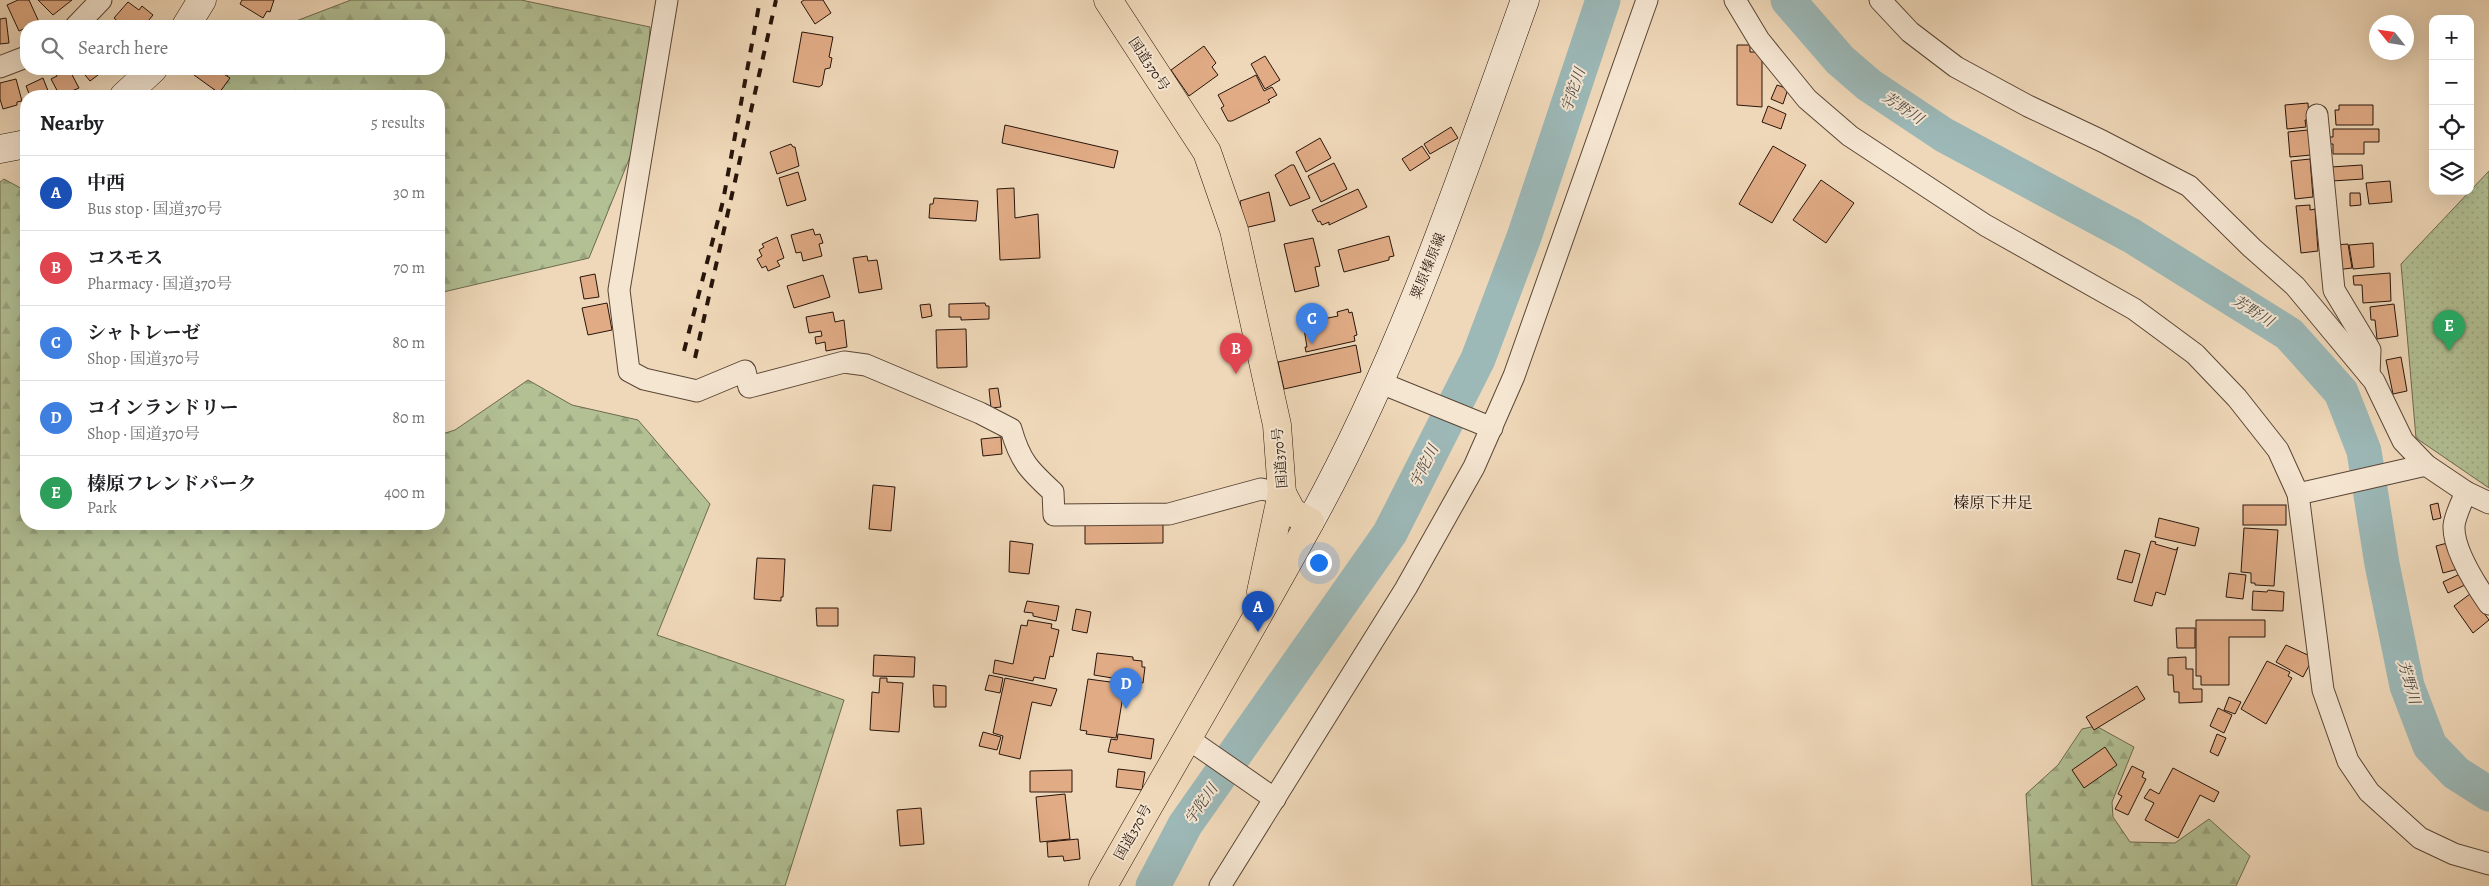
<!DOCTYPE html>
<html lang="en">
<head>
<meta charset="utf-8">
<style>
	body { margin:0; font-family:Alegreya,"Noto Serif JP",serif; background:#f2f2f2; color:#202124 }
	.controls { position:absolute; right:15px; top:15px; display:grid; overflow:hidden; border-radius:10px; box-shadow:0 5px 20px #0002 }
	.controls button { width:45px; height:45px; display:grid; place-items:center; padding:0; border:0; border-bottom:1px solid #e0e0e0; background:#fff; color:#202124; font:25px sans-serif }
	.compass { position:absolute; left:2369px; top:15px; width:45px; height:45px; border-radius:50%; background:#fff; box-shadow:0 5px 20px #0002; rotate:300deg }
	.you { position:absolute; left:1318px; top:562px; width:18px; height:18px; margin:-12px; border:4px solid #fff; border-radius:50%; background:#1a73e8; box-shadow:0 0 0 8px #1a73e833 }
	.badge { display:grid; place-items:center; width:32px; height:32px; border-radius:50%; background:#8f2418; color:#fff; font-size:16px; font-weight:700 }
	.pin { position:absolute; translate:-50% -41px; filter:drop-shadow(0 1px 2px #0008) }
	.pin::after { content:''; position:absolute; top:26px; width:18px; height:15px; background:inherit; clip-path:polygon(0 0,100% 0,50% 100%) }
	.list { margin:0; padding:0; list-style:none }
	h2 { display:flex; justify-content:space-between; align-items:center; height:65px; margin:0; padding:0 20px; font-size:21px }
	h2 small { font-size:16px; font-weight:400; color:#757577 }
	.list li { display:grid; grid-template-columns:32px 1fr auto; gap:15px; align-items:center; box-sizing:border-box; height:75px; padding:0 20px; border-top:1px solid #e0e0e0 }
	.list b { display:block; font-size:19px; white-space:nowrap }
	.list p { margin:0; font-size:16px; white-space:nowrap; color:#757577 }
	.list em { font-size:16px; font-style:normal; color:#757577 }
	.icon { flex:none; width:28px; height:28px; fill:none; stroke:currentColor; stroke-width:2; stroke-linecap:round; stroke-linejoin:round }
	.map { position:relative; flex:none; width:2489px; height:886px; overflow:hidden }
	.search { position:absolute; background:#fff; box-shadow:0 5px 20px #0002; left:20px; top:20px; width:425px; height:55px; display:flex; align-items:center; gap:12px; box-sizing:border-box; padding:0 18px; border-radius:20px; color:#757577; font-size:19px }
	.panel { position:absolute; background:#fff; box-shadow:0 5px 20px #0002; left:20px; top:90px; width:425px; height:440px; border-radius:20px }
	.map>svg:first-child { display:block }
</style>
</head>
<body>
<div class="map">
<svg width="2489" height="886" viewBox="0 0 2489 886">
	<defs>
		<pattern id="forest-firs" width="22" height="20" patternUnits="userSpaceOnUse" patternTransform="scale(1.25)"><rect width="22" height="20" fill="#b2c094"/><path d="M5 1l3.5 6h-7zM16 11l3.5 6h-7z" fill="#99a47e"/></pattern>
		<pattern id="park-dots" width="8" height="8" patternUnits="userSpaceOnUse" patternTransform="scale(1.25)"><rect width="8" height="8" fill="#b2c094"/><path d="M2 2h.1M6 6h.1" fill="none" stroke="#99a47e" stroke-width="1.8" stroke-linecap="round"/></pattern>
	</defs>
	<rect width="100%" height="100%" fill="#efd8b9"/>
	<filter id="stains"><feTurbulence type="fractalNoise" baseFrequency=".004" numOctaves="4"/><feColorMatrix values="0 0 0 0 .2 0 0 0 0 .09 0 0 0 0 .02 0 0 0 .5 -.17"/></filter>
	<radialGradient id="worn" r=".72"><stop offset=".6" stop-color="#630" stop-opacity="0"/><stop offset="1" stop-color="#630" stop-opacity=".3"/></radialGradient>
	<g fill="url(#forest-firs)" stroke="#6d6a50">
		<polygon points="351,0 521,0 650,27 647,74 632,152 589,258 439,293 439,96 207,96 234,69 439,69 439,26 283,26"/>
		<polygon points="4,179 26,191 26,524 439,524 439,435 455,430 528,380 572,405 638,420 710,504 657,635 844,700 785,886 0,886 0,182"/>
		<polygon points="2096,726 2134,747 2112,802 2113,817 2130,842 2175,843 2209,819 2250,856 2236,886 2032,886 2026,794 2058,765 2082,729"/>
	</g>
	<polygon fill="url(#park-dots)" stroke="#6d6a50" points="2489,171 2489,488 2416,438 2401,264"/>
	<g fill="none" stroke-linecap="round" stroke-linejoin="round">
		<g stroke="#9cb8b7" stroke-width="35">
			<polyline points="1788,0 1840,60 1869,85 1944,135 2132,236 2289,334 2341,392 2364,451 2382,564 2407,686 2430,746 2456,773 2489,794"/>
			<polyline points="1153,886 1185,825 1390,533 1478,359 1524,237 1603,0"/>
		</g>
	</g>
	<g fill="#e0ab85" stroke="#28150b">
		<polygon points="18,0 29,0 39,22 19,31 7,5"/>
		<polygon points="38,0 72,0 53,15"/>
		<polygon points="242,0 274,0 270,12 267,11 263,18 240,4"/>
		<polygon points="804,0 823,0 831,13 815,24 801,2"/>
		<polygon points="128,2 139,10 142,6 153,15 144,26 123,26 114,18"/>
		<polygon points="6,18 9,43 0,44 0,19"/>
		<polygon points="802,32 833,37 829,57 832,58 830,68 825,69 822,85 819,87 793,82"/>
		<polygon points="1737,45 1750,45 1750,52 1762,52 1762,107 1737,105"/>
		<polygon points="1204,46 1216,63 1212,67 1218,75 1189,96 1171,70"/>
		<polygon points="1265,56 1280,80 1265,89 1251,64"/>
		<polygon points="64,69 69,69 79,88 60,96 51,79 57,76 56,73"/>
		<polygon points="80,69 99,69 95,71 98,75 90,81"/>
		<polygon points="198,69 216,69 230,78 219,93 194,75"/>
		<polygon points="1256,75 1264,91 1272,87 1277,95 1268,100 1270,102 1232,121 1228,121 1221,108 1224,106 1218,95"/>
		<polygon points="43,78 50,96 30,96 26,86"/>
		<polygon points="16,79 22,101 17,102 17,105 3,109 0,99 0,83"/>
		<polygon points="1777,85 1788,89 1783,104 1771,99"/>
		<polygon points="2308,103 2309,120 2305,120 2306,127 2287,129 2285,105"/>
		<polygon points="2339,105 2373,105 2373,125 2336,125 2335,110 2339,110"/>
		<polygon points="1768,106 1786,114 1781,129 1762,122"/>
		<polygon points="1005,125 1118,151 1114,168 1002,143"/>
		<polygon points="1451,127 1458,138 1430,154 1424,144"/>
		<polygon points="2333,129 2379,129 2379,142 2364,142 2364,154 2333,154 2333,144 2327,144 2327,137 2333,137"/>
		<polygon points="2308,130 2311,155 2290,157 2288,132"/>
		<polygon points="1320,138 1331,158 1306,172 1296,152"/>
		<polygon points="791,144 793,147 795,147 799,166 777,174 770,152"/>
		<polygon points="1422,146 1430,158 1410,171 1402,159"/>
		<polygon points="1773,146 1806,165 1772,223 1739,204"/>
		<polygon points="2310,159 2313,197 2295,199 2291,161"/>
		<polygon points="1334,163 1347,189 1321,202 1308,176"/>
		<polygon points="1291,165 1294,165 1310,198 1290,206 1275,175"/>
		<polygon points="2362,165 2363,179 2332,181 2331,167"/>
		<polygon points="798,172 806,200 787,206 779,178"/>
		<polygon points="1821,180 1854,203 1826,243 1793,220"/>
		<polygon points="2390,181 2392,202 2369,204 2366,183"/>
		<polygon points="1014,188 1015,218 1038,214 1040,258 1000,260 997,189"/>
		<polygon points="1358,189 1367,207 1329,225 1329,222 1322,225 1320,221 1318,222 1312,210"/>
		<polygon points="1269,192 1275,221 1244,228 1240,201"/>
		<polygon points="2350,193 2360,193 2361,205 2350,206"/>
		<polygon points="934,198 978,201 976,221 929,218 930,204 933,204"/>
		<polygon points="2310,205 2310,210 2315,209 2318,251 2301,253 2296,206"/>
		<polygon points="813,229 815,235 820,234 823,243 819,244 822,256 803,261 801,252 796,253 791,235"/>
		<polygon points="1389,236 1394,256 1389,257 1389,260 1344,272 1338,250"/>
		<polygon points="777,237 784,258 777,261 780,266 768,271 766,266 762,268 757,259 762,256 759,250 764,247 762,244"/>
		<polygon points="1313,238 1320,266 1315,267 1319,286 1295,292 1284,244"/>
		<polygon points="2373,243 2374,267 2353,269 2349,245"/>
		<polygon points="2348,244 2352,268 2336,270 2334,245"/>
		<polygon points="867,256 868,261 877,260 882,289 859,293 853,258"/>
		<polygon points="2390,273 2391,301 2363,303 2362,285 2354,285 2353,276"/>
		<polygon points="595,274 599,297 584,299 580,277"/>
		<polygon points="823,275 830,297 794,308 787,286"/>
		<polygon points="607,303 612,330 588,335 582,308"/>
		<polygon points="985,303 986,306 989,306 989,319 961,320 961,317 949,317 949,304"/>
		<polygon points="930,304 932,316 922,318 920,305"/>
		<polygon points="2394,304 2398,336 2377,339 2375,320 2371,320 2370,307"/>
		<polygon points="1348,309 1349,313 1352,312 1357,335 1354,336 1355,341 1306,352 1305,347 1307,347 1303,323 1338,316 1337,312"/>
		<polygon points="833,312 835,322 844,320 847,347 826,351 825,342 816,344 815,337 822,336 821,331 809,333 806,317"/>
		<polygon points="966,329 967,367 937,368 936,330"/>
		<polygon points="1356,345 1361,372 1284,389 1278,362"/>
		<polygon points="2401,357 2407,391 2393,394 2386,360"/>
		<polygon points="998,388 1001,407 991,408 989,389"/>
		<polygon points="1001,437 1002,454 983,456 981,439"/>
		<polygon points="873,485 895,487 891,531 869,529"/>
		<polygon points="2438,503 2441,518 2433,520 2430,505"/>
		<rect x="2243" y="505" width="43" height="20"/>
		<polygon points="2159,518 2199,528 2195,546 2155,537"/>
		<polygon points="1163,522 1163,543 1085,544 1085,523"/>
		<polygon points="2244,528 2278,530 2274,586 2255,585 2255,583 2251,583 2251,573 2241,572"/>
		<polygon points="1010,541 1033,544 1029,574 1009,572"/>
		<polygon points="2151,541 2156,542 2155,544 2176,550 2178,547 2165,595 2156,592 2152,606 2134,601"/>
		<polygon points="2451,542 2458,569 2443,573 2436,546"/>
		<polygon points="2125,550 2140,554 2132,583 2117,579"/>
		<polygon points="757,558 785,559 783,597 781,597 781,601 754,599"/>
		<polygon points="2229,573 2246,575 2243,599 2226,597"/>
		<polygon points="2460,574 2465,585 2448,593 2443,582"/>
		<polygon points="2268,590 2284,592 2283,611 2252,610 2253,591 2267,592"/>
		<polygon points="2470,594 2489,620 2473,633 2454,606"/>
		<polygon points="1027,601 1059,606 1056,621 1033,616 1033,613 1024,612"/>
		<polygon points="816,608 838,608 838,626 817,626"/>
		<polygon points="1076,609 1091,612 1087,633 1072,630"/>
		<polygon points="1028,620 1052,624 1051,628 1059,630 1053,657 1050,656 1045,679 1034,677 1033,681 993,673 995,660 1013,664 1021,625 1027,626"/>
		<polygon points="2196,620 2265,620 2265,637 2229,637 2229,685 2201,685 2201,676 2196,676"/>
		<polygon points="2176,628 2195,628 2195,648 2177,648"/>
		<polygon points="2286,645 2310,656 2312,660 2303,677 2276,662"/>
		<polygon points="1097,653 1133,657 1133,660 1142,661 1142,667 1145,667 1143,683 1094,675"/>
		<polygon points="874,655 915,657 914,677 873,676"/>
		<polygon points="2186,657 2186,669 2193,669 2193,689 2202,689 2202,702 2179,703 2179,692 2174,692 2173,675 2168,675 2168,658"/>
		<polygon points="2267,661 2290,672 2288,676 2292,678 2266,724 2241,709"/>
		<polygon points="989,675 1003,678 1000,693 985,690"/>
		<polygon points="880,678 887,678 887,682 903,683 899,732 870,730 872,692 879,693"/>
		<polygon points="1005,678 1057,689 1051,706 1032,702 1020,759 999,754 1003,736 993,733"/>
		<polygon points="1088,679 1125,684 1116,738 1086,734 1087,731 1080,730"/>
		<polygon points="933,685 946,686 946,707 934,707"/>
		<polygon points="2137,686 2145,699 2094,730 2086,717"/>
		<polygon points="2229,697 2241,702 2235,714 2224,710"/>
		<polygon points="2218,708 2232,715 2224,733 2210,726"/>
		<polygon points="983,732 1001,737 997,750 979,746"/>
		<polygon points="1118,734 1154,739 1151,759 1108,752 1111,739 1117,740"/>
		<polygon points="2217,734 2226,738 2218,756 2210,752"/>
		<polygon points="2105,747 2117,765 2084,788 2072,770"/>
		<polygon points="2132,766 2144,772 2142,777 2146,779 2128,815 2115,809 2122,796 2118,794"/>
		<polygon points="2173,768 2219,792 2214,802 2200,795 2178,838 2145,820 2154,803 2144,798 2150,789 2159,794"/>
		<polygon points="1118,769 1145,772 1142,790 1116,787"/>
		<polygon points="1072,770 1072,792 1030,792 1030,771"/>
		<polygon points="1065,794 1070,839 1040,842 1036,797"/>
		<polygon points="921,808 924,844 900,846 897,810"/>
		<polygon points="1078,839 1080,859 1064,861 1063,856 1048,857 1047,842"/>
	</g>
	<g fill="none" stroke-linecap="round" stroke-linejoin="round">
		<defs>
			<g id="street">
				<path d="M667,0l-48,290 10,81 15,8 53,12 48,-20 4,16 95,-25 22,3 114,48 31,16c9,32 18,41 42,63l1,23 115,-1 92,-25 21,4"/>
				<polyline points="1735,0 1759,40 1807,99 1850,136 1985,225 2134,309 2195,354 2237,398 2278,450 2298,494 2323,690 2348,761 2369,792 2420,838 2454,854 2489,864"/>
				<polyline points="1880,0 1910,32 1956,67 2028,106 2102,141 2189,186 2252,248 2295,286 2374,381 2403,441 2426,465 2466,492 2489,503"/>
				<polyline points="76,26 101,0"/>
				<polyline points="0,67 26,57"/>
				<polyline points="2317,115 2334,290 2370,350 2369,375"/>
				<polyline points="1381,383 1492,428"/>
				<path d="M2466,492c-4,10 -11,23 -12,34 -1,23 22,59 35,78"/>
				<polyline points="2298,494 2426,465"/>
				<polyline points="1187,738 1275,799"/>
				<polyline points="1220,886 1406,588 1474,467 1514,376 1647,0"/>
			</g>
			<g id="secondary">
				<polyline points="186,26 202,0"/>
				<polyline points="124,96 153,69"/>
				<polyline points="0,149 26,144"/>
				<path d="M1310,522c92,-166 151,-344 215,-522"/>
			</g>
			<g id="highway">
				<polyline points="1261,592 1282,493"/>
				<path d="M1103,886c69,-122 140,-242 207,-364l-18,-10 -10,-19 -5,-68 -43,-195 -27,-78 -99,-152"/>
			</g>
		</defs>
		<use href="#street" stroke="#5a4636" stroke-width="23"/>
		<use href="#secondary" stroke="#28150b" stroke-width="29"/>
		<use href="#highway" stroke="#28150b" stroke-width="29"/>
		<use href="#street" stroke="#f5e6d2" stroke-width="21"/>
		<use href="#secondary" stroke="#f5e6d2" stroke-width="28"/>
		<use href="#highway" stroke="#efd8b9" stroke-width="28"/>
		<g stroke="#28150b" stroke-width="4" stroke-dasharray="9 9" stroke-linecap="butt">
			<polyline points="684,351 723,201 760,0"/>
			<polyline points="695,358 776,0"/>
		</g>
	</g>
	<g text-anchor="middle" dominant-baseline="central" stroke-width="4" stroke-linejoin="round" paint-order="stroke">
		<g font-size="14" fill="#28150b" stroke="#f5e6d2">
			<text transform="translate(1149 64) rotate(56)">国道370号</text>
			<text transform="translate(1428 266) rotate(-68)">粟原榛原線</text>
			<text transform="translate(1280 458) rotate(-95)">国道370号</text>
			<text transform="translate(1133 832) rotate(-61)">国道370号</text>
		</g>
		<g font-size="15" font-style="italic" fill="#514e47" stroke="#f5e6d2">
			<text transform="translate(1573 90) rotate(-71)">宇陀川</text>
			<text transform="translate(1903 108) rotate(34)">芳野川</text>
			<text transform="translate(2253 311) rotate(32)">芳野川</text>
			<text transform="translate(1424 466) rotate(-63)">宇陀川</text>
			<text transform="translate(2409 682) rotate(74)">芳野川</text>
			<text transform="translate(1201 804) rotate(-55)">宇陀川</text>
		</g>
		<g font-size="16" fill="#28150b" stroke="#f5e6d2">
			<text x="1993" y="503">榛原下井足</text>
		</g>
	</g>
	<rect width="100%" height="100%" filter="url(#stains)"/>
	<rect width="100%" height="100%" fill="url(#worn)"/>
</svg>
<div class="controls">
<button>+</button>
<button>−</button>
<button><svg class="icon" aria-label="locate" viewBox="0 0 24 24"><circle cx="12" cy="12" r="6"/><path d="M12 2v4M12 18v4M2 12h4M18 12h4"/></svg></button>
<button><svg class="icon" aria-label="layers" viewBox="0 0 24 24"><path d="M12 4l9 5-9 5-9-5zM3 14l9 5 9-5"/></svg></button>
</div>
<svg class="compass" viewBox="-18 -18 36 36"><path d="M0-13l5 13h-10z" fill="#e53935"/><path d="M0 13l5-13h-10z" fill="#757577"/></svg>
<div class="you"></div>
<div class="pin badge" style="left:1258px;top:632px;background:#1a4fb4">A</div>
<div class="pin badge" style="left:1236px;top:374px;background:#e0444e">B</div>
<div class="pin badge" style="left:1312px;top:344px;background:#3f7fe0">C</div>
<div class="pin badge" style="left:1126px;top:709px;background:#3f7fe0">D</div>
<div class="pin badge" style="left:2449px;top:351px;background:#2e9e5b">E</div>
<div class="search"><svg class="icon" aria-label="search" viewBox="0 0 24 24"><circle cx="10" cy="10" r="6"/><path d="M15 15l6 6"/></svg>Search here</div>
<section class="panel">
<h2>Nearby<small>5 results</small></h2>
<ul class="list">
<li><span class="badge" style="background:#1a4fb4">A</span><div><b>中西</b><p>Bus stop · 国道370号</p></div><em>30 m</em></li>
<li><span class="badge" style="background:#e0444e">B</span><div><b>コスモス</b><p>Pharmacy · 国道370号</p></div><em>70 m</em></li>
<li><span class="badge" style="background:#3f7fe0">C</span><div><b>シャトレーゼ</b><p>Shop · 国道370号</p></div><em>80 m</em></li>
<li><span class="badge" style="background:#3f7fe0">D</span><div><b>コインランドリー</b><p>Shop · 国道370号</p></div><em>80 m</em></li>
<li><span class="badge" style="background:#2e9e5b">E</span><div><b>榛原フレンドパーク</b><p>Park</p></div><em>400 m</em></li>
</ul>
</section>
</div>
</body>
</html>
